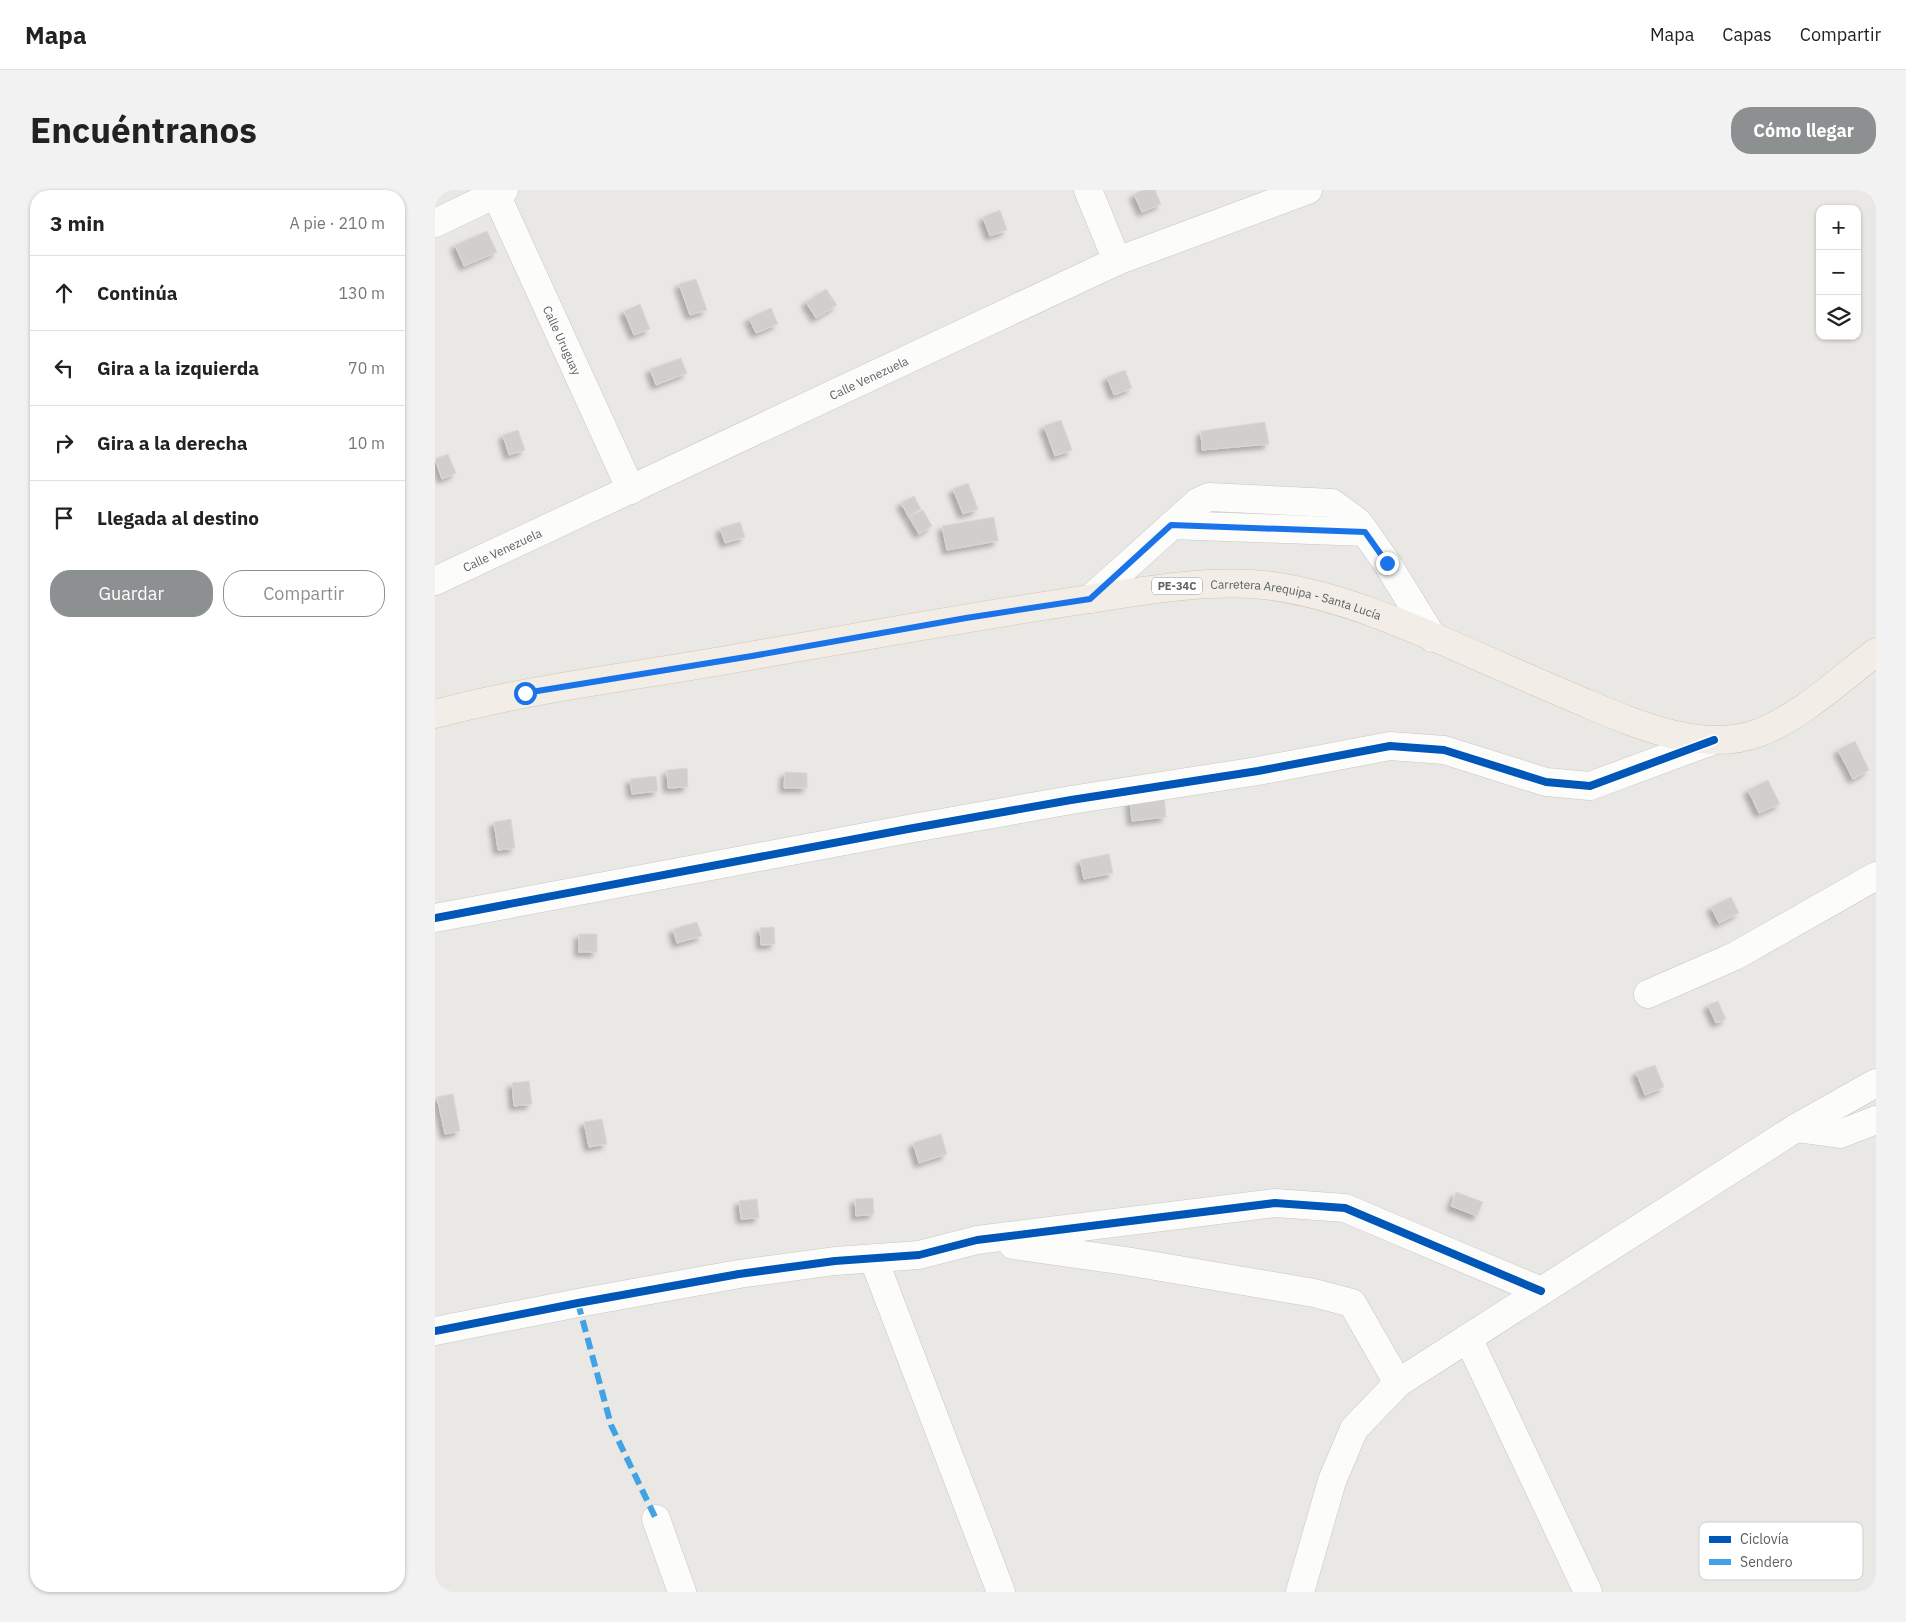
<!DOCTYPE html>
<html lang="es">
<head>
<meta charset="utf-8">
<style>
	body { margin:0; font-family:"IBM Plex Sans",sans-serif; background:#f2f2f2; color:#222 }
	.controls { position:absolute; right:15px; top:15px; display:grid; overflow:hidden; border-radius:10px; box-shadow:0 1px 4px #0004 }
	.controls button { width:45px; height:45px; display:grid; place-items:center; padding:0; border:0; border-bottom:1px solid #e0e0e0; background:#fff; color:#222; font:25px sans-serif }
	.stop { position:absolute; width:15px; height:15px; margin:-11px; border:4px solid #1a73e8; border-radius:50%; background:#fff }
	.stop.end { background:#1a73e8; border-color:#fff; box-shadow:0 1px 5px #0008 }
	.list { margin:0; padding:0; list-style:none }
	h2 { display:flex; justify-content:space-between; align-items:center; height:65px; margin:0; padding:0 20px; font-size:21px }
	h2 small { font-size:16px; font-weight:400; color:#767676 }
	.list li { display:grid; grid-template-columns:32px 1fr auto; gap:15px; align-items:center; box-sizing:border-box; height:75px; padding:0 20px; border-top:1px solid #e0e0e0 }
	.list b { display:block; font-size:19px; white-space:nowrap }
	.list em { font-size:16px; font-style:normal; color:#767676 }
	.actions { display:flex; gap:10px; padding:15px 20px }
	.actions a { flex:1; padding:11px 0; border:1px solid #8d9090; border-radius:20px; text-align:center; font-size:18px; color:#8d9090 }
	.actions .main { background:#8d9090; color:#fff }
	.icon { flex:none; width:28px; height:28px; fill:none; stroke:currentColor; stroke-width:2; stroke-linecap:round; stroke-linejoin:round }
	.map { position:relative; flex:none; width:1441px; height:1402px; overflow:hidden; border-radius:20px }
	header { display:flex; align-items:center; gap:30px; box-sizing:border-box; height:70px; padding:0 25px; background:#fff; border-bottom:1px solid #e0e0e0 }
	header strong { font-size:24px }
	nav { display:flex; gap:28px; margin-inline-start:auto; font-size:18px }
	.intro { display:flex; align-items:center; justify-content:space-between; box-sizing:border-box; height:120px; padding:0 30px }
	h1 { margin:0; font-size:35px }
	.button { padding:12px 22px; border-radius:20px; background:#8d9090; color:#fff; font-size:18px; font-weight:700 }
	main { display:flex; gap:30px; padding:0 30px }
	aside { flex:1; background:#fff; border-radius:20px; box-shadow:0 1px 4px #0004 }
	.map>svg:first-child { display:block }
</style>
</head>
<body>
<header>
<strong>Mapa</strong>
<nav><a>Mapa</a><a>Capas</a><a>Compartir</a></nav>
</header>
<div class="intro"><h1>Encuéntranos</h1><a class="button">Cómo llegar</a></div>
<main>
<aside>
<h2>3 min<small>A pie · 210 m</small></h2>
<ul class="list">
<li><svg class="icon" aria-label="ahead" viewBox="0 0 24 24"><path d="M12 20V5M6 11l6-6 6 6"/></svg><div><b>Continúa</b></div><em>130 m</em></li>
<li><svg class="icon" aria-label="left" viewBox="0 0 24 24"><path d="M17 20v-9H6M10 6l-5 5 5 5"/></svg><div><b>Gira a la izquierda</b></div><em>70 m</em></li>
<li><svg class="icon" aria-label="right" viewBox="0 0 24 24"><path d="M7 20v-9h11M14 6l5 5-5 5"/></svg><div><b>Gira a la derecha</b></div><em>10 m</em></li>
<li><svg class="icon" aria-label="arrive" viewBox="0 0 24 24"><path d="M6 21V4h12l-3 4 3 4H6"/></svg><div><b>Llegada al destino</b></div></li>
</ul>
<div class="actions"><a class="main">Guardar</a><a>Compartir</a></div>
</aside>
<div class="map">
<svg width="1441" height="1402" viewBox="0 0 1441 1402">
	<defs>
		<filter id="shadow"><feDropShadow dx="-4.5" dy="4.5" stdDeviation="2.5" flood-color="#0004"/></filter>
	</defs>
	<rect width="100%" height="100%" fill="#eae8e5"/>
	<g fill="#d1cfcd" stroke="#dad8d4" filter="url(#shadow)">
		<polygon points="708,0 720,0 726,14 707,22 699,4"/>
		<polygon points="565,20 572,40 555,46 548,27"/>
		<polygon points="52,41 62,62 29,76 20,55"/>
		<polygon points="261,89 272,120 255,125 244,94"/>
		<polygon points="391,99 402,115 381,128 371,112"/>
		<polygon points="205,114 215,139 199,145 189,121"/>
		<polygon points="336,118 343,134 321,143 314,128"/>
		<polygon points="246,168 252,183 221,195 215,179"/>
		<polygon points="690,180 697,198 679,205 672,187"/>
		<polygon points="626,230 637,260 620,266 609,236"/>
		<polygon points="830,232 834,254 767,260 766,241"/>
		<polygon points="83,240 90,260 74,265 68,245"/>
		<polygon points="13,264 21,283 7,289 0,269"/>
		<polygon points="533,293 543,319 528,324 518,299"/>
		<polygon points="479,306 486,319 473,326 466,313"/>
		<polygon points="488,320 497,336 484,344 474,327"/>
		<polygon points="559,327 563,351 512,360 507,336"/>
		<polygon points="305,332 310,347 290,353 285,338"/>
		<polygon points="1420,551 1434,580 1418,589 1403,560"/>
		<polygon points="252,578 253,597 233,598 232,580"/>
		<polygon points="350,582 372,583 372,598 349,598"/>
		<polygon points="221,586 223,601 197,604 195,589"/>
		<polygon points="1333,590 1345,614 1324,623 1313,600"/>
		<polygon points="729,607 731,627 697,631 695,610"/>
		<polygon points="76,629 80,658 63,660 59,632"/>
		<polygon points="674,664 678,683 649,689 645,670"/>
		<polygon points="1296,707 1304,723 1284,733 1276,717"/>
		<polygon points="262,732 267,746 242,753 238,739"/>
		<polygon points="339,737 340,754 326,755 325,738"/>
		<rect x="144" y="744" width="18" height="18"/>
		<polygon points="1283,811 1291,829 1281,833 1273,815"/>
		<polygon points="1220,875 1229,897 1210,905 1201,882"/>
		<polygon points="94,891 97,914 79,916 77,893"/>
		<polygon points="18,904 25,941 10,944 2,907"/>
		<polygon points="167,929 172,954 154,957 149,932"/>
		<polygon points="506,944 512,964 484,973 478,953"/>
		<polygon points="1021,1002 1048,1012 1042,1026 1016,1016"/>
		<polygon points="438,1008 439,1024 421,1026 420,1009"/>
		<polygon points="322,1009 324,1028 306,1029 304,1011"/>
	</g>
	<g fill="none" stroke-linecap="round" stroke-linejoin="round">
		<defs>
			<g id="minor">
				<path id="s1" d="M59,0l137,300"/>
				<polyline points="653,0 682,71"/>
				<polyline points="0,33 69,0"/>
				<polyline points="737,335 930,342"/>
				<path id="s2" d="M0,391l682,-320 191,-71"/>
				<polyline points="655,409 763,312 774,307 897,313 923,332 952,373 998,448"/>
				<polyline points="0,728 473,639 636,610 823,581 955,556 1009,560 1111,592 1155,596 1279,550"/>
				<polyline points="1213,804 1300,766 1441,686"/>
				<polyline points="1361,938 1405,944 1441,930"/>
				<polyline points="578,1055 691,1071 879,1103 917,1113 963,1193"/>
				<polyline points="439,1070 566,1402"/>
				<polyline points="0,1141 143,1113 304,1084 400,1071 484,1065 542,1050 840,1013 910,1018 1106,1101"/>
				<polyline points="1033,1148 1153,1402"/>
				<polyline points="221,1329 247,1402"/>
				<polyline points="865,1402 897,1291 919,1239 963,1193 1361,938 1441,893"/>
			</g>
			<g id="major">
				<path id="s3" d="M0,524c105,-28 213,-39 320,-59 105,-18 209,-37 314,-53 64,-9 129,-23 195,-17 79,9 163,49 236,81 25,11 51,22 76,33 53,22 124,56 182,34 41,-15 83,-54 118,-81"/>
			</g>
		</defs>
		<use href="#minor" stroke="#c6c6c6" stroke-width="29"/>
		<use href="#major" stroke="#d2c5b3" stroke-width="29"/>
		<use href="#minor" stroke="#fcfcfb" stroke-width="28"/>
		<use href="#major" stroke="#f2eee7" stroke-width="28"/>
		<polyline stroke="#42a2e6" stroke-width="6" stroke-dasharray="12 6" stroke-linecap="butt" points="143,1113 176,1235 221,1329"/>
		<defs>
			<g id="cycleway">
				<polyline points="0,728 473,639 636,610 823,581 955,556 1009,560 1111,592 1155,596 1279,550"/>
				<polyline points="0,1141 143,1113 304,1084 400,1071 484,1065 542,1050 840,1013 910,1018 1106,1101"/>
			</g>
		</defs>
		<use href="#cycleway" stroke="#fff" stroke-width="11"/>
		<use href="#cycleway" stroke="#0057b8" stroke-width="8"/>
	</g>
	<g fill="none" stroke-linecap="round" stroke-linejoin="round">
		<polyline stroke="#1a73e8" stroke-width="6" points="90,503 317,466 531,428 655,409 736,335 930,342 952,373"/>
	</g>
	<g text-anchor="middle" dominant-baseline="central" stroke-width="4.5" stroke-linejoin="round" paint-order="stroke">
		<rect fill="#fff" stroke="#8c9092" stroke-width="1" x="717" y="387.5" width="50" height="17" rx="4"/>
		<g font-size="11" font-weight="bold" fill="#5b6063">
			<text x="742" y="396">PE-34C</text>
		</g>
		<g font-size="12" fill="#5b6063" stroke="#fff">
			<text stroke="none"><textPath href="#s1" startOffset="165">Calle Uruguay</textPath></text>
			<text stroke="none"><textPath href="#s2" startOffset="479">Calle Venezuela</textPath></text>
			<text stroke="none"><textPath href="#s2" startOffset="74">Calle Venezuela</textPath></text>
			<text stroke="none"><textPath href="#s3" startOffset="874">Carretera Arequipa - Santa Lucía</textPath></text>
		</g>
	</g>
	<rect x="1264" y="1332" width="164" height="58" rx="8" fill="#fff" stroke="#cecfd0" stroke-width="1"/>
	<rect x="1274" y="1346" width="22" height="7" fill="#0057b8"/>
	<rect x="1274" y="1369" width="22" height="6" fill="#42a2e6"/>
	<g font-size="14" fill="#5b6063">
		<text x="1305" y="1354">Ciclovía</text>
		<text x="1305" y="1377">Sendero</text>
	</g>
</svg>
<div class="controls">
<button>+</button>
<button>−</button>
<button><svg class="icon" aria-label="layers" viewBox="0 0 24 24"><path d="M12 4l9 5-9 5-9-5zM3 14l9 5 9-5"/></svg></button>
</div>
<div class="stop" style="left:90px;top:503px"></div>
<div class="stop end" style="left:952px;top:373px"></div>
</div>
</main>
</body>
</html>
